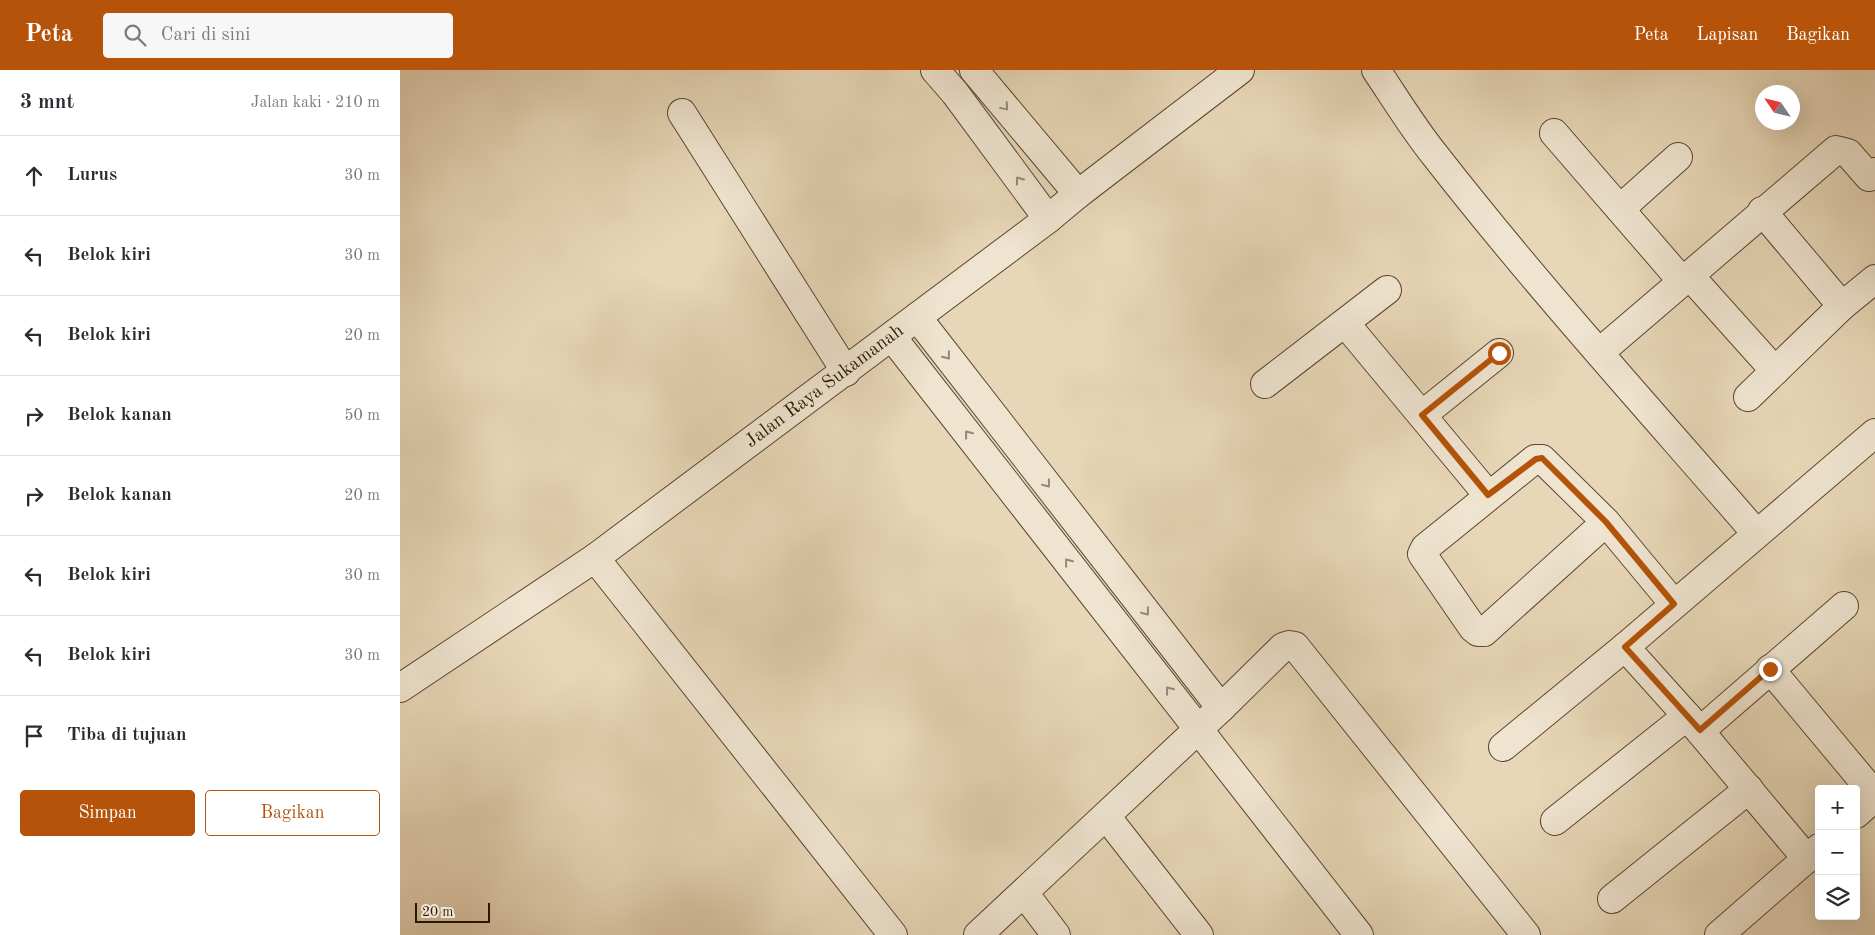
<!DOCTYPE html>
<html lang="id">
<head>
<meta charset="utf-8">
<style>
	body { margin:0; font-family:"Old Standard TT",serif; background:#f7f7f7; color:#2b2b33 }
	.controls { position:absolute; right:15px; bottom:15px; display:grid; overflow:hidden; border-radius:5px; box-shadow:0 5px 20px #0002 }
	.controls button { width:45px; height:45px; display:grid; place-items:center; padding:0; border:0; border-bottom:1px solid #e1e1e2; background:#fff; color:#2b2b33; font:25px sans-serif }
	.compass { position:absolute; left:1355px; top:15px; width:45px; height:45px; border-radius:50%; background:#fff; box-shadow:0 5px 20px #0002; rotate:305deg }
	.scale { position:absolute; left:15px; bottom:12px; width:75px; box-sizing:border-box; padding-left:5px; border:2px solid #2b1703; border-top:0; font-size:14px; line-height:18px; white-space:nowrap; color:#2b1703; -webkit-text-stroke:4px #efe4d0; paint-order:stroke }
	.stop { position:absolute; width:15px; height:15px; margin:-11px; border:4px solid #b45309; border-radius:50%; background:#fff }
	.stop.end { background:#b45309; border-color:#fff; box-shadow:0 1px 5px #0008 }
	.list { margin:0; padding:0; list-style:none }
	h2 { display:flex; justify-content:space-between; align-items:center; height:65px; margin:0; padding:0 20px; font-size:21px }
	h2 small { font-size:16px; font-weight:400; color:#7c7c81 }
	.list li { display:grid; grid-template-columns:32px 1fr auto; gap:15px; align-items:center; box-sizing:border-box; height:80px; padding:0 20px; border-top:1px solid #e1e1e2 }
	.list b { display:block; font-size:19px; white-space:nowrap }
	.list em { font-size:16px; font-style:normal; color:#7c7c81 }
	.actions { display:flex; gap:10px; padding:15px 20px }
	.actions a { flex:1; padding:11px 0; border:1px solid #b45309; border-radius:5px; text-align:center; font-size:18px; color:#b45309 }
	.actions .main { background:#b45309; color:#fff }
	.icon { flex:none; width:28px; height:28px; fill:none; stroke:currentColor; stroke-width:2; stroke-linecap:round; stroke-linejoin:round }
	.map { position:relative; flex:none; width:1475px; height:865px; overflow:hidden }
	header { display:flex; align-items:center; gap:30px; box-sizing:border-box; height:70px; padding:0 25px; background:#b45309; color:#fff }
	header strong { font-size:24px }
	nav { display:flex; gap:28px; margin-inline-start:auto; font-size:18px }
	.search { width:350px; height:45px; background:#f7f7f7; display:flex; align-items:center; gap:12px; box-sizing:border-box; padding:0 18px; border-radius:5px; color:#7c7c81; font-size:19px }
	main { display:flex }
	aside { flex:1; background:#fff }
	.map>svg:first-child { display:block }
</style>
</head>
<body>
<header>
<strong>Peta</strong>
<div class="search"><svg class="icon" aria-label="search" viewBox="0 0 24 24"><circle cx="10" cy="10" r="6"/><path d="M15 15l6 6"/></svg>Cari di sini</div>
<nav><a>Peta</a><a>Lapisan</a><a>Bagikan</a></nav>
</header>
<main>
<aside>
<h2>3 mnt<small>Jalan kaki · 210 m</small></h2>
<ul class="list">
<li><svg class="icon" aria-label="ahead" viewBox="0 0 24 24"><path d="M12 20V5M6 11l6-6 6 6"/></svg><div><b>Lurus</b></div><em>30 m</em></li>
<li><svg class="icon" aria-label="left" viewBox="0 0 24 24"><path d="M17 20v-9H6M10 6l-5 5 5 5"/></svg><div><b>Belok kiri</b></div><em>30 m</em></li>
<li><svg class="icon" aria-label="left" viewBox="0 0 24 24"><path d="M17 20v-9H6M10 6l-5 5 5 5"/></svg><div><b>Belok kiri</b></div><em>20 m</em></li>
<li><svg class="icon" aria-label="right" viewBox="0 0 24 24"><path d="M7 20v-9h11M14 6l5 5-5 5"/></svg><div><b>Belok kanan</b></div><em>50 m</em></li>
<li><svg class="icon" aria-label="right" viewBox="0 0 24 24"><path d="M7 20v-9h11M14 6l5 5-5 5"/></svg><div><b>Belok kanan</b></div><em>20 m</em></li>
<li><svg class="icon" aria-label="left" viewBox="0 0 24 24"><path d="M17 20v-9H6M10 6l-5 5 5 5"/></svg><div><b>Belok kiri</b></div><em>30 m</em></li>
<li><svg class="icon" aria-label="left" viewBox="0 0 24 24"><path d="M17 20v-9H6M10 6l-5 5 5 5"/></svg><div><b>Belok kiri</b></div><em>30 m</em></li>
<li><svg class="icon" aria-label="arrive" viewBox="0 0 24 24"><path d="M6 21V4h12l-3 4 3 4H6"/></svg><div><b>Tiba di tujuan</b></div></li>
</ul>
<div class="actions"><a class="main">Simpan</a><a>Bagikan</a></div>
</aside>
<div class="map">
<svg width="1475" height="865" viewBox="0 0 1475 865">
	<rect width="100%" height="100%" fill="#e7d6b7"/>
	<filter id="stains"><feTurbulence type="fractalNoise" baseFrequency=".004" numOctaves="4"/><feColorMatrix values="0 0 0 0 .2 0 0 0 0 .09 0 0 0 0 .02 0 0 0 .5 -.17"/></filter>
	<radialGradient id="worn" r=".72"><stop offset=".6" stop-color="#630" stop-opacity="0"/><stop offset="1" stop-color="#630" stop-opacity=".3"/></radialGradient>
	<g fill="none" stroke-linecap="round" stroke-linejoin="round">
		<defs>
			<g id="minor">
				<polyline points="535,0 555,23 648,149"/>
				<polyline points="574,0 678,124"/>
				<path d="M976,0c19,28 37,58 58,84 102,131 214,254 322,379"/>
				<polyline points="282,43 446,302"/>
				<polyline points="1154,63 1282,211"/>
				<polyline points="1220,139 1278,87"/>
				<polyline points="1362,141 1442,236"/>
				<polyline points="1289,205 1375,301"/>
				<polyline points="517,247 821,638"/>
				<polyline points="945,253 1088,425"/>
				<polyline points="492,267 959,865"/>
				<polyline points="1200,282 1436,80 1448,83 1469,107 1475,102"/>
				<polyline points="865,314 987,220"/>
				<polyline points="1348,327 1442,236 1475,209"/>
				<polyline points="1022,345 1099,283"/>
				<polyline points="1206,452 1084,562 1078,562 1073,558 1022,484 1025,478 1135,389 1142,389 1206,452 1274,534"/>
				<polyline points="195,488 493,865"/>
				<polyline points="1225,577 1287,646 1407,789"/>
				<polyline points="1370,599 1475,725"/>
				<path id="s1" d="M0,618l195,-130 453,-339 30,-25 162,-124"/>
				<polyline points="1300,661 1444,536"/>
				<polyline points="1103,677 1225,577 1475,363"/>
				<polyline points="1456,744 1475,727"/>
				<polyline points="706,746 799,865"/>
				<polyline points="1155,751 1287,646"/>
				<polyline points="624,823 656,865"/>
				<polyline points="1212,829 1349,719"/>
				<polyline points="578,865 821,638 883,577 889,575 895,576 1126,865"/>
				<polyline points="1319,865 1419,778"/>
			</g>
		</defs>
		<use href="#minor" stroke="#5a4730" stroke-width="30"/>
		<use href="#minor" stroke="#efe4d0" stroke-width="28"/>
	</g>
	<defs><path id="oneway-chevron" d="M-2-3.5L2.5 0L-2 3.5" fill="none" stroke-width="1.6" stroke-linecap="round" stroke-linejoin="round" transform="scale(1.25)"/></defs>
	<g stroke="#978874">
		<use href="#oneway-chevron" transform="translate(605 37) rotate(50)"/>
		<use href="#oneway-chevron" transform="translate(619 110) rotate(-126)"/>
		<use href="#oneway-chevron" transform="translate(547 286) rotate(52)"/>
		<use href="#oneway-chevron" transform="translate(568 364) rotate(-128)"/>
		<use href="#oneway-chevron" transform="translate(647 414) rotate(52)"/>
		<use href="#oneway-chevron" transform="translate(668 492) rotate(-128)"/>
		<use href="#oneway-chevron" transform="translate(746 542) rotate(52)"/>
		<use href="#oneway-chevron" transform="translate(769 620) rotate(-128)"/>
	</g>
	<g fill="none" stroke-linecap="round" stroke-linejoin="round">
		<polyline stroke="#b45309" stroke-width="6" points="1099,283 1022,345 1088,425 1136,389 1142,388 1206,452 1274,534 1225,577 1300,660 1370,599"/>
	</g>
	<g text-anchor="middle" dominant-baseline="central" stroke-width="4" stroke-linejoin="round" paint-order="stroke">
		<g font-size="19" fill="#2b1703" stroke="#efe4d0">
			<text stroke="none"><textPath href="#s1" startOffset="521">Jalan Raya Sukamanah</textPath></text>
		</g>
	</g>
	<rect width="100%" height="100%" filter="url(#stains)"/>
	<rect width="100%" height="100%" fill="url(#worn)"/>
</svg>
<div class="controls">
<button>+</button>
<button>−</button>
<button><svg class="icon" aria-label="layers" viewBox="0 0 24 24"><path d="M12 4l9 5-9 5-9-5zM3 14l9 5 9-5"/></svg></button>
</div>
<svg class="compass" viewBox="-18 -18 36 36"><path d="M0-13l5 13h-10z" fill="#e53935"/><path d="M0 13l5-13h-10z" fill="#7c7c81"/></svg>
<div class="scale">20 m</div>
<div class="stop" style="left:1099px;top:283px"></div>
<div class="stop end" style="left:1370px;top:599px"></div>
</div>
</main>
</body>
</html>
